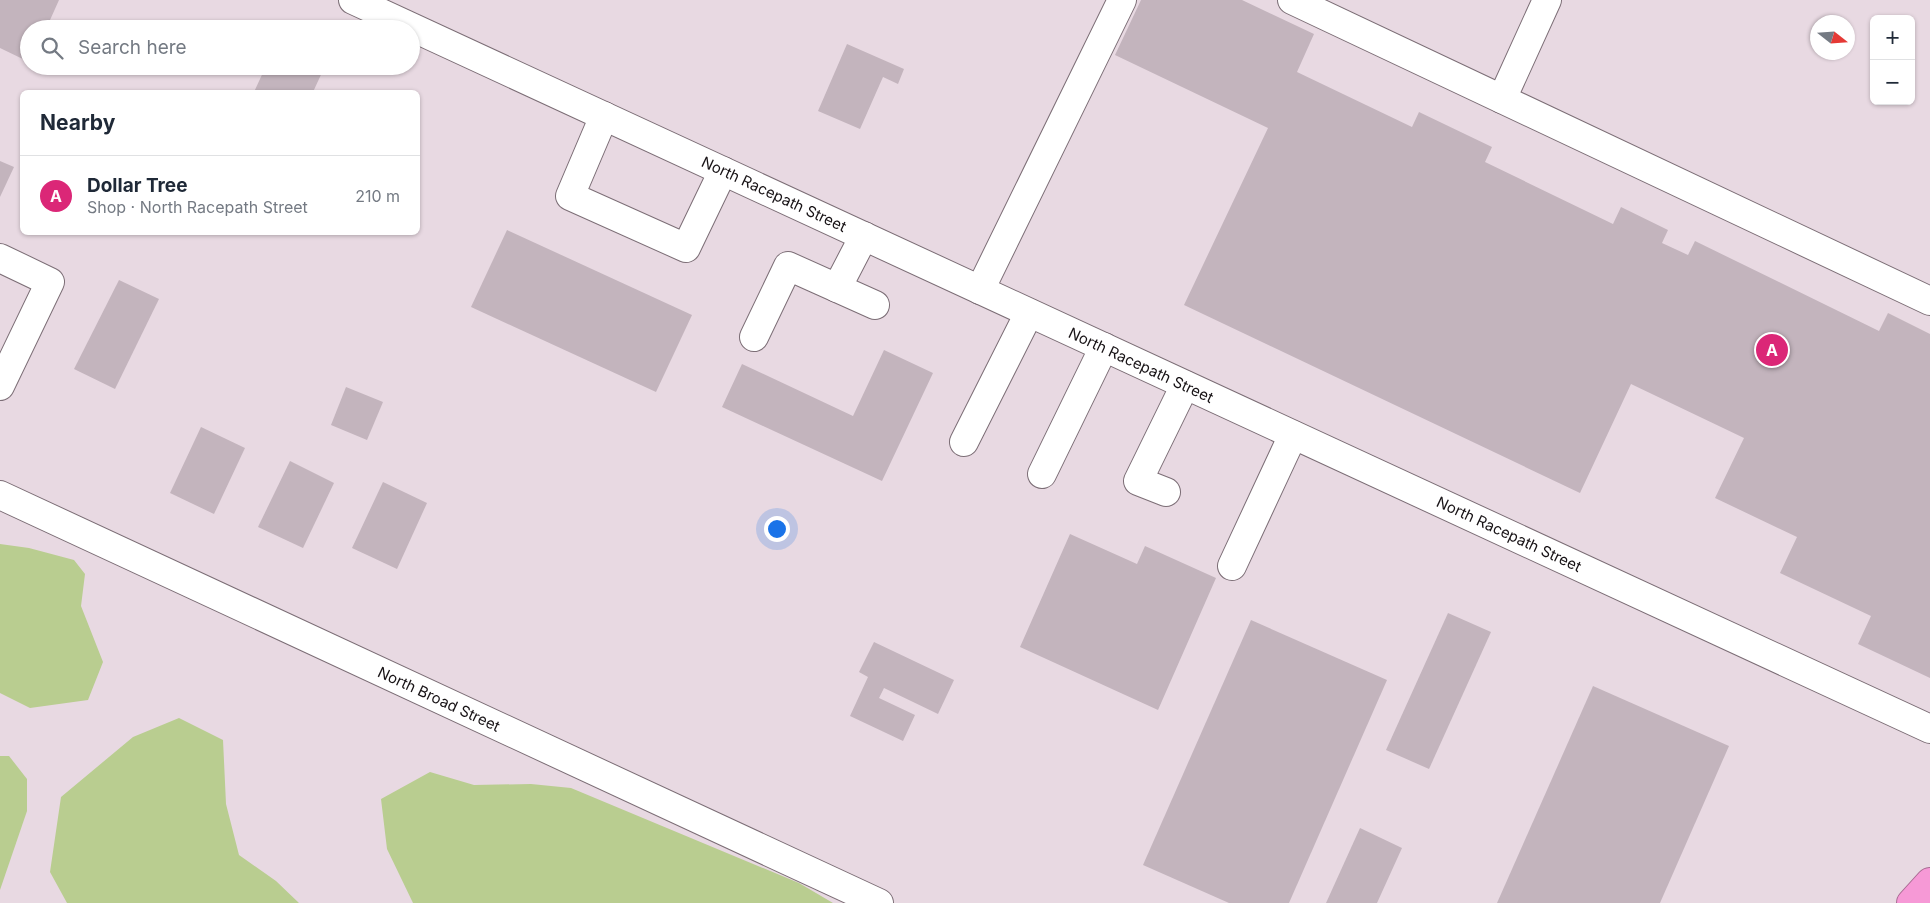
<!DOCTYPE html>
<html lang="en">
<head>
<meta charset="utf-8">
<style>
	body { margin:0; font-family:Inter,sans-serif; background:#f6f6f7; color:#1f2937 }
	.controls { position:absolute; right:15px; top:15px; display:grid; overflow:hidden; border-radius:8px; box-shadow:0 1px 4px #0004 }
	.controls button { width:45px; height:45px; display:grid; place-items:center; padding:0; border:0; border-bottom:1px solid #e0e1e3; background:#fff; color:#1f2937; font:25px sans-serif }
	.compass { position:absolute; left:1810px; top:15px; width:45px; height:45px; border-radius:50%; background:#fff; box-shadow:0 1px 4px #0004; rotate:107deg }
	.you { position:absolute; left:776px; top:528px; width:18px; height:18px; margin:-12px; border:4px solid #fff; border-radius:50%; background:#1a73e8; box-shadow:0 0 0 8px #1a73e833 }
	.badge { display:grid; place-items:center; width:32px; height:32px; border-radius:50%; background:#db2777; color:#fff; font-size:16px; font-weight:700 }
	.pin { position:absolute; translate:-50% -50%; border:2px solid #fff; box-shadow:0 1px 5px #0006 }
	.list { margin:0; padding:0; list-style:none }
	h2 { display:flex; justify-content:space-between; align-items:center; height:65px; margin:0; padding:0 20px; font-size:21px }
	h2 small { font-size:16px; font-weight:400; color:#747a83 }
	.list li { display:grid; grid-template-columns:32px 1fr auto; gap:15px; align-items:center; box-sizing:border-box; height:80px; padding:0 20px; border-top:1px solid #e0e1e3 }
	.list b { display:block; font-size:19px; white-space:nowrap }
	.list p { margin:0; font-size:16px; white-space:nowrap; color:#747a83 }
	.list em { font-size:16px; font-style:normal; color:#747a83 }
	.icon { flex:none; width:28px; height:28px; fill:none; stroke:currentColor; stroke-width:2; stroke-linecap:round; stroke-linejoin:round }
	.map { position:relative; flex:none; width:1930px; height:903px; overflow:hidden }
	.search { position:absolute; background:#fff; box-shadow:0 1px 4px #0004; left:20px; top:20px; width:400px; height:55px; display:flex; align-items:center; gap:12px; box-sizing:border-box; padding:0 18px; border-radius:28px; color:#747a83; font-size:19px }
	.panel { position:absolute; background:#fff; box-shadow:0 1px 4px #0004; left:20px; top:90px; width:400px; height:145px; border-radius:8px }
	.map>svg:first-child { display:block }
</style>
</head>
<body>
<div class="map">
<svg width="1930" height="903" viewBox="0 0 1930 903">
	<rect width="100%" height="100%" fill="#e8d9e2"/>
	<g fill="#b9cd90">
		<polygon points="0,544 29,548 74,560 85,574 81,606 103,662 88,700 30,708 0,693"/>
		<polygon points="179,718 223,740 226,804 239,855 276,881 299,903 67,903 50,872 61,797 133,737"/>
		<polygon points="0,756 9,756 27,779 27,811 0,890"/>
		<polygon points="430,772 474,785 531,784 571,788 799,883 833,903 413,903 387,849 381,799"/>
	</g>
	<g fill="#c3b4bd">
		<polygon points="0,0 59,0 46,29 29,29 29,62 0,48"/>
		<polygon points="1141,0 1242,0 1314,34 1297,72 1412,127 1419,112 1492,147 1485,162 1613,224 1621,207 1668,230 1662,243 1688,255 1695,241 1879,331 1888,313 1930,334 1930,678 1858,644 1871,616 1780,573 1797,537 1715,498 1744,438 1631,384 1580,493 1184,305 1268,128 1115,55"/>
		<polygon points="847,44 904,69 898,84 883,77 860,129 818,111"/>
		<polygon points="266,66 325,66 313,92 254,92"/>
		<polygon points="0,161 14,167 0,197"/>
		<polygon points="507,230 692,315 656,392 471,307"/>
		<polygon points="119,280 159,299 115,389 74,369"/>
		<polygon points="884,350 933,373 882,481 722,407 742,364 853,416"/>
		<polygon points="346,387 383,402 367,440 331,425"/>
		<polygon points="201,427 245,448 214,514 170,493"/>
		<polygon points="290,461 334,483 303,548 258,527"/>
		<polygon points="383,482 427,503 397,569 352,548"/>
		<polygon points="1070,534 1137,564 1145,546 1216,578 1158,710 1020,647"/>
		<polygon points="1448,613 1491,632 1429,769 1386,750"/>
		<polygon points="1251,620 1387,680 1289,903 1229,903 1143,865"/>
		<polygon points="874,642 954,680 938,714 884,688 879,698 915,715 903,741 850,716 868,677 859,672"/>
		<polygon points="1593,686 1729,746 1660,903 1497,903"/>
		<polygon points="1360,828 1402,848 1377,903 1326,903"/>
	</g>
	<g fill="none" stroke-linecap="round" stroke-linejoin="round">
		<defs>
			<g id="minor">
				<polyline points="353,0 1930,729"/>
				<polyline points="1292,0 1930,301"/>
				<polyline points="1502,99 1547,0"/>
				<polyline points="604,116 570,196 686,248 723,171"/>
				<polyline points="0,258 50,282 0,386"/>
				<polyline points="837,288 864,236"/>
				<polyline points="980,290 1122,0"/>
				<polyline points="754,337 788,266 875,305"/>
				<polyline points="964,442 1029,313"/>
				<polyline points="1042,474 1104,347"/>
				<polyline points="1166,492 1138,481 1185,385"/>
				<polyline points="0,495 879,903"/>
				<polyline points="1232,566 1293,435"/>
			</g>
			<polyline id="highway" points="1911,903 1930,882"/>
		</defs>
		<use href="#minor" stroke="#7c6e76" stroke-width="30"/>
		<use href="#highway" stroke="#a86a92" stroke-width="30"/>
		<use href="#minor" stroke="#fff" stroke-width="28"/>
		<use href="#highway" stroke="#f699d6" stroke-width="28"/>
	</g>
	<g text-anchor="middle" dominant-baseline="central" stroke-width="4.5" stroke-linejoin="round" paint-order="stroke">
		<g font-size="15" fill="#171215" stroke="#fff">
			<text transform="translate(774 194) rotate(25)">North Racepath Street</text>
			<text transform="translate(1141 365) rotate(25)">North Racepath Street</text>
			<text transform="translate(1509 534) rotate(25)">North Racepath Street</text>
			<text transform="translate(439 699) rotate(25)">North Broad Street</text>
		</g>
	</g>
</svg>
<div class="controls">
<button>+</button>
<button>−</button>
</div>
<svg class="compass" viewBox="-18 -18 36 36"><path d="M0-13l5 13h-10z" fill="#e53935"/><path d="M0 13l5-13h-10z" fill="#747a83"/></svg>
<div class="you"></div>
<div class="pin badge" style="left:1772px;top:350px">A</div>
<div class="search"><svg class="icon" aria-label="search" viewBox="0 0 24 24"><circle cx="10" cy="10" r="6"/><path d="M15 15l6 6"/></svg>Search here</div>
<section class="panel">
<h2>Nearby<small></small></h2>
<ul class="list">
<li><span class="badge">A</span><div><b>Dollar Tree</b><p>Shop · North Racepath Street</p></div><em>210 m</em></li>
</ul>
</section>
</div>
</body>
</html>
